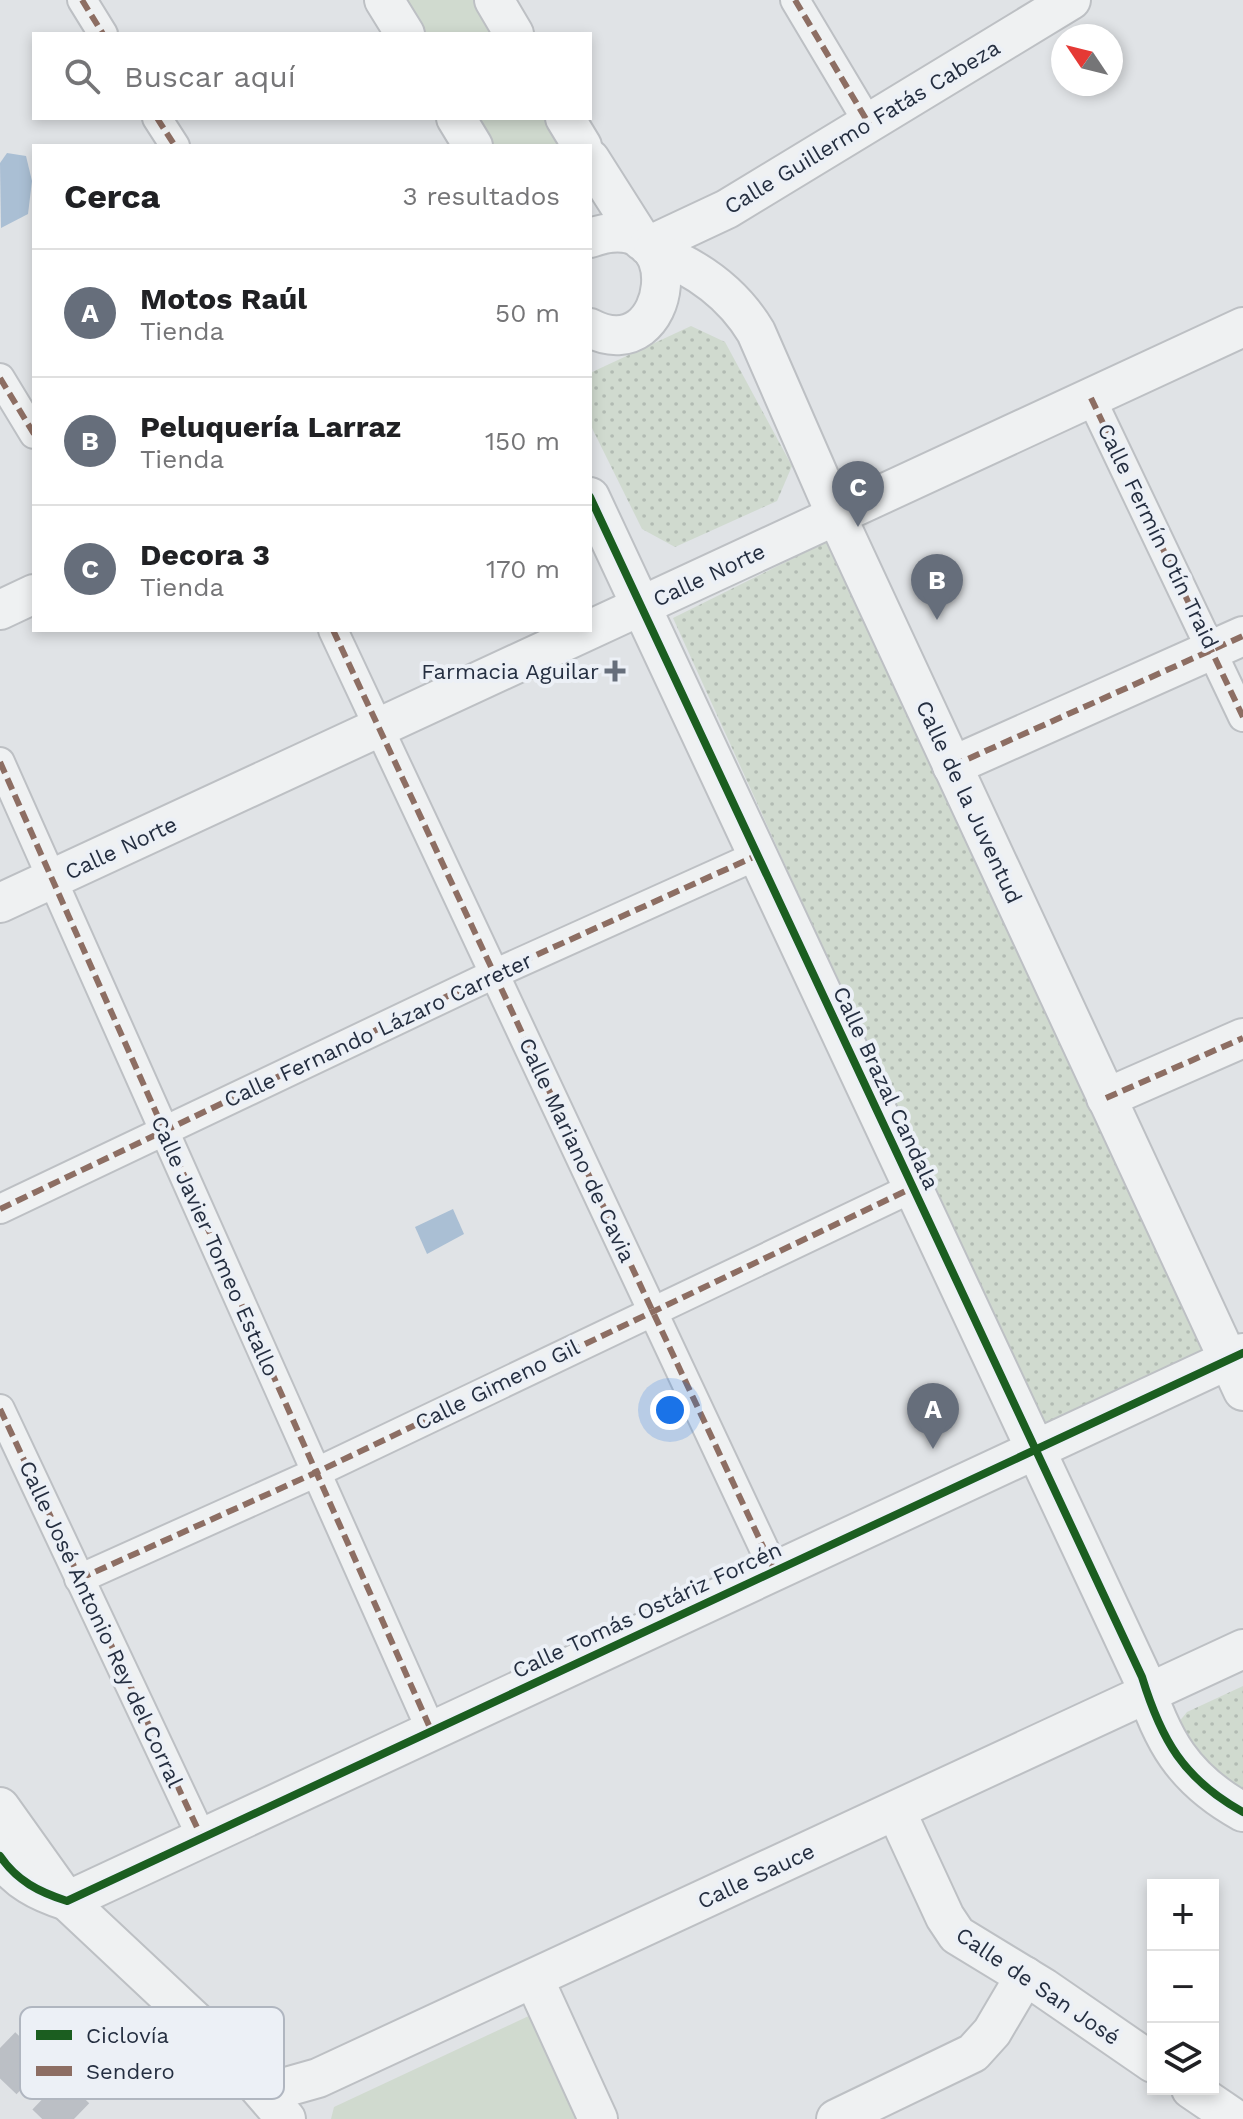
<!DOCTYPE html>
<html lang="es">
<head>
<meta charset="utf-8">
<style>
	body { margin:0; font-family:"Work Sans",sans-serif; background:#f6f6f6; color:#202124 }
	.controls { position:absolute; right:24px; bottom:24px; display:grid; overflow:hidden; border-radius:0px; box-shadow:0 4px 12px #0003 }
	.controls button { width:72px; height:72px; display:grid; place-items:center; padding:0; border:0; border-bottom:2px solid #e0e0e0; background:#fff; color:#202124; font:40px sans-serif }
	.compass { position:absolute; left:1051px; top:24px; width:72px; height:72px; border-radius:50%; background:#fff; box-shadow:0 4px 12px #0003; rotate:305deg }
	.you { position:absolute; left:670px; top:1410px; width:28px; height:28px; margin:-20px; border:6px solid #fff; border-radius:50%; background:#1a73e8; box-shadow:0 0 0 12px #1a73e833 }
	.badge { display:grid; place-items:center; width:52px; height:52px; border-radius:50%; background:#666e7b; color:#fff; font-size:26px; font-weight:700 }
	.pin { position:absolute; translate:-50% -66px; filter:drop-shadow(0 2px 4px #0008) }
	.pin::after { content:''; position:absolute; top:42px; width:28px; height:24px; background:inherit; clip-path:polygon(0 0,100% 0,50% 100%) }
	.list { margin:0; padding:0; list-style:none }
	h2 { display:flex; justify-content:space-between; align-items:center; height:104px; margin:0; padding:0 32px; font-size:34px }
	h2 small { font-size:26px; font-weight:400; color:#757577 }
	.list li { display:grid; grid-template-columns:52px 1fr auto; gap:24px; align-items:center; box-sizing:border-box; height:128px; padding:0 32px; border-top:2px solid #e0e0e0 }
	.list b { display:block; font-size:30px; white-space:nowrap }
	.list p { margin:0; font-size:26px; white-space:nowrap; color:#757577 }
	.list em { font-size:26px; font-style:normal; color:#757577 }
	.icon { flex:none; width:44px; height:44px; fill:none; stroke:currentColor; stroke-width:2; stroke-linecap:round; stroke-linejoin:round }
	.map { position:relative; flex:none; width:1243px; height:2119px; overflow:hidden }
	.search { position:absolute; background:#fff; box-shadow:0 4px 12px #0003; left:32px; top:32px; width:560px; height:88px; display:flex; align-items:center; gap:20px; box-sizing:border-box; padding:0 28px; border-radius:0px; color:#757577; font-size:30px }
	.panel { position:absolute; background:#fff; box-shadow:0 4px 12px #0003; left:32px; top:144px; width:560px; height:488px; border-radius:0px }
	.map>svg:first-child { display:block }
</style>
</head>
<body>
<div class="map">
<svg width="1243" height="2119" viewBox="0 0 1243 2119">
	<defs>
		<pattern id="park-dots" width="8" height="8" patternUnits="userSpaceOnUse" patternTransform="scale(2)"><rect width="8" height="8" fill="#d0dacf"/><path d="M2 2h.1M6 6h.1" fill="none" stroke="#b2bbb3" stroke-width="1.8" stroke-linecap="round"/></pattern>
	</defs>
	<rect width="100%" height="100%" fill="#e0e3e6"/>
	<g fill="#d0dacf">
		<polygon points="395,0 482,0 503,34 416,34"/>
		<polygon points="467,118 555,118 572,146 484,146"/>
		<polygon points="535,2013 583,2119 331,2119 334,2107"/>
	</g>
	<g fill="url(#park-dots)">
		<polygon points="691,326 725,342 792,466 777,501 675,547 642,529 590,424 590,373"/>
		<polygon points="828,541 1210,1351 1040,1426 673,618"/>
		<polygon points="1243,1686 1243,1795 1197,1756 1178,1723 1187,1712"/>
	</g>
	<g fill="#aabfd4">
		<polygon points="7,153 26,156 32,181 28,214 1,228 0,163"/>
		<polygon points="453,1209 464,1234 427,1254 415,1227"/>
	</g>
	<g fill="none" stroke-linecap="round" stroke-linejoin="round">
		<polyline stroke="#bbbfc5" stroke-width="44" stroke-dasharray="44 22" stroke-linecap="butt" points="0,2048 74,2119"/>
		<defs>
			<g id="pedestrian">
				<polyline points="82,0 103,34"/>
				<polyline points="795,0 869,124"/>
				<polyline points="157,118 175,146"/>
				<polyline points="0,378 34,434"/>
				<polyline points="1091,398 1243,717"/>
				<polyline points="333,630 774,1570"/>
				<polyline points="0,762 431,1730"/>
				<polyline points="0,1209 494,974 758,855"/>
				<polyline points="0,1409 202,1838"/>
				<polyline points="79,1579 317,1472 912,1188"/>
			</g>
			<g id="minor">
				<polyline points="384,0 405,34"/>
				<polyline points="494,0 514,34"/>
				<polyline points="456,118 473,146"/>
				<polyline points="565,118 582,146"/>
				<polyline points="590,159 642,241"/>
				<path d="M590,238c105,-37 84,134 0,90"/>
				<polyline points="648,246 727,209 1071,0"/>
				<path d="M653,251c43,16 79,41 103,81l80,183 407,876"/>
				<path d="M590,497l552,1180c19,62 41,102 101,135"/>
				<polyline points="0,610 34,594"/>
				<polyline points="952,766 1243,636"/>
				<polyline points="0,903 1243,327"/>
				<polyline points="1106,1098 1243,1038"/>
				<polyline points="0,1807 67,1901 228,2052 286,2119"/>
				<polyline points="896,1811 945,1917 957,1935 1044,1988 1153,2063"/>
				<path d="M0,1856c17,25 39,36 67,45l1176,-548"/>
				<polyline points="534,1979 598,2119"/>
				<polyline points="1191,2089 1235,2119"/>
				<polyline points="265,2093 318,2078 1243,1649"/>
				<polyline points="836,2119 973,2053 992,2032 1025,1976"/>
			</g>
		</defs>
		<use href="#pedestrian" stroke="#bdc0c4" stroke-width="32"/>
		<use href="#minor" stroke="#bdc0c4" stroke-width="42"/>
		<use href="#pedestrian" stroke="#eff1f2" stroke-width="28"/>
		<use href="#minor" stroke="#eff1f2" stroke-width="38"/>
		<g stroke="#8d6e63" stroke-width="6" stroke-dasharray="12 6" stroke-linecap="butt">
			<polyline points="82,0 103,34"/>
			<polyline points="795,0 869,124"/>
			<polyline points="157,118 175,146"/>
			<polyline points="0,378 34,434"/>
			<polyline points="1091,398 1243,717"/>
			<polyline points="333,630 774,1570"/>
			<polyline points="0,762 431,1730"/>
			<polyline points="952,766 1243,636"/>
			<polyline points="1106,1098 1243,1038"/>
			<polyline points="0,1209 494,974 758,855"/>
			<polyline points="0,1409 202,1838"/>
			<polyline points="79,1579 317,1472 912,1188"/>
		</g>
		<defs>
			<g id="cycleway">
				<path d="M590,497l552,1180c19,62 41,102 101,135"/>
				<path d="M0,1856c17,25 39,36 67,45l1176,-548"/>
			</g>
		</defs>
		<use href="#cycleway" stroke="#ecf0f6" stroke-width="13"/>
		<use href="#cycleway" stroke="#1b5e20" stroke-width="8"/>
	</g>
	<path fill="#666e7b" stroke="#ecf0f6" stroke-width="3" d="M611 659h8v8h8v8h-8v8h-8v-8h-8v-8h8z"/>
	<g text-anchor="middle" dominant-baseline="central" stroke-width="8" stroke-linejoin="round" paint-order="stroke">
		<g font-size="22" fill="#252f41" stroke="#ecf0f6">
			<text transform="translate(862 127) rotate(-31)">Calle Guillermo Fatás Cabeza</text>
			<text transform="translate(1158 536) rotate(64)">Calle Fermín Otín Traid</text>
			<text transform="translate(709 575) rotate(-25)">Calle Norte</text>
			<text transform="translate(969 802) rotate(65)">Calle de la Juventud</text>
			<text transform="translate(121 848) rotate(-25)">Calle Norte</text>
			<text transform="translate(378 1030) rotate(-25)">Calle Fernando Lázaro Carreter</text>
			<text transform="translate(886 1088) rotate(65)">Calle Brazal Candala</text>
			<text transform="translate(577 1150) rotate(65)">Calle Mariano de Cavia</text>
			<text transform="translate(215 1246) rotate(66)">Calle Javier Tomeo Estallo</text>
			<text transform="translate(497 1385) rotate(-26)">Calle Gimeno Gil</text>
			<text transform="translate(647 1610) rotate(-25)">Calle Tomás Ostáriz Forcén</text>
			<text transform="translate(101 1624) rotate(65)">Calle José Antonio Rey del Corral</text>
			<text transform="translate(756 1876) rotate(-25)">Calle Sauce</text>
			<text transform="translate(1038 1986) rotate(34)">Calle de San José</text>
		</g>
		<g font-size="22" fill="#252f41" stroke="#ecf0f6" text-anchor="end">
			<text x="599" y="671">Farmacia Aguilar</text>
		</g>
	</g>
	<rect x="20" y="2007" width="264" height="92" rx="12" fill="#ecf0f6" stroke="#b0b6c0" stroke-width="2"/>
	<rect x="36" y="2030" width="36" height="10" fill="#1b5e20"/>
	<rect x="36" y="2066" width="36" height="10" fill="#8d6e63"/>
	<g font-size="22" fill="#252f41">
		<text x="86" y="2043">Ciclovía</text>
		<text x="86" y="2079">Sendero</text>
	</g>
</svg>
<div class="controls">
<button>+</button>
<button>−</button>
<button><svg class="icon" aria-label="layers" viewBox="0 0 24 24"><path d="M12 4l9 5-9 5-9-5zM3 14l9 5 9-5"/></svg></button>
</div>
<svg class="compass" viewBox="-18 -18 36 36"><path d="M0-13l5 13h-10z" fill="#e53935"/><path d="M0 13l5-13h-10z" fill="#757577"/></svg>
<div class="you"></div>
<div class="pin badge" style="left:933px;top:1449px">A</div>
<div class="pin badge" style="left:937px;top:620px">B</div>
<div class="pin badge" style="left:858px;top:527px">C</div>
<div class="search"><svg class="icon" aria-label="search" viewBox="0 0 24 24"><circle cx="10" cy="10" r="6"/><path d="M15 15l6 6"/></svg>Buscar aquí</div>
<section class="panel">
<h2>Cerca<small>3 resultados</small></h2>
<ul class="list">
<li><span class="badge">A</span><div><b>Motos Raúl</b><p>Tienda</p></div><em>50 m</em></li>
<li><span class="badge">B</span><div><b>Peluquería Larraz</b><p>Tienda</p></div><em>150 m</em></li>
<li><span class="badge">C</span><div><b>Decora 3</b><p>Tienda</p></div><em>170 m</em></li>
</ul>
</section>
</div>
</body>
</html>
